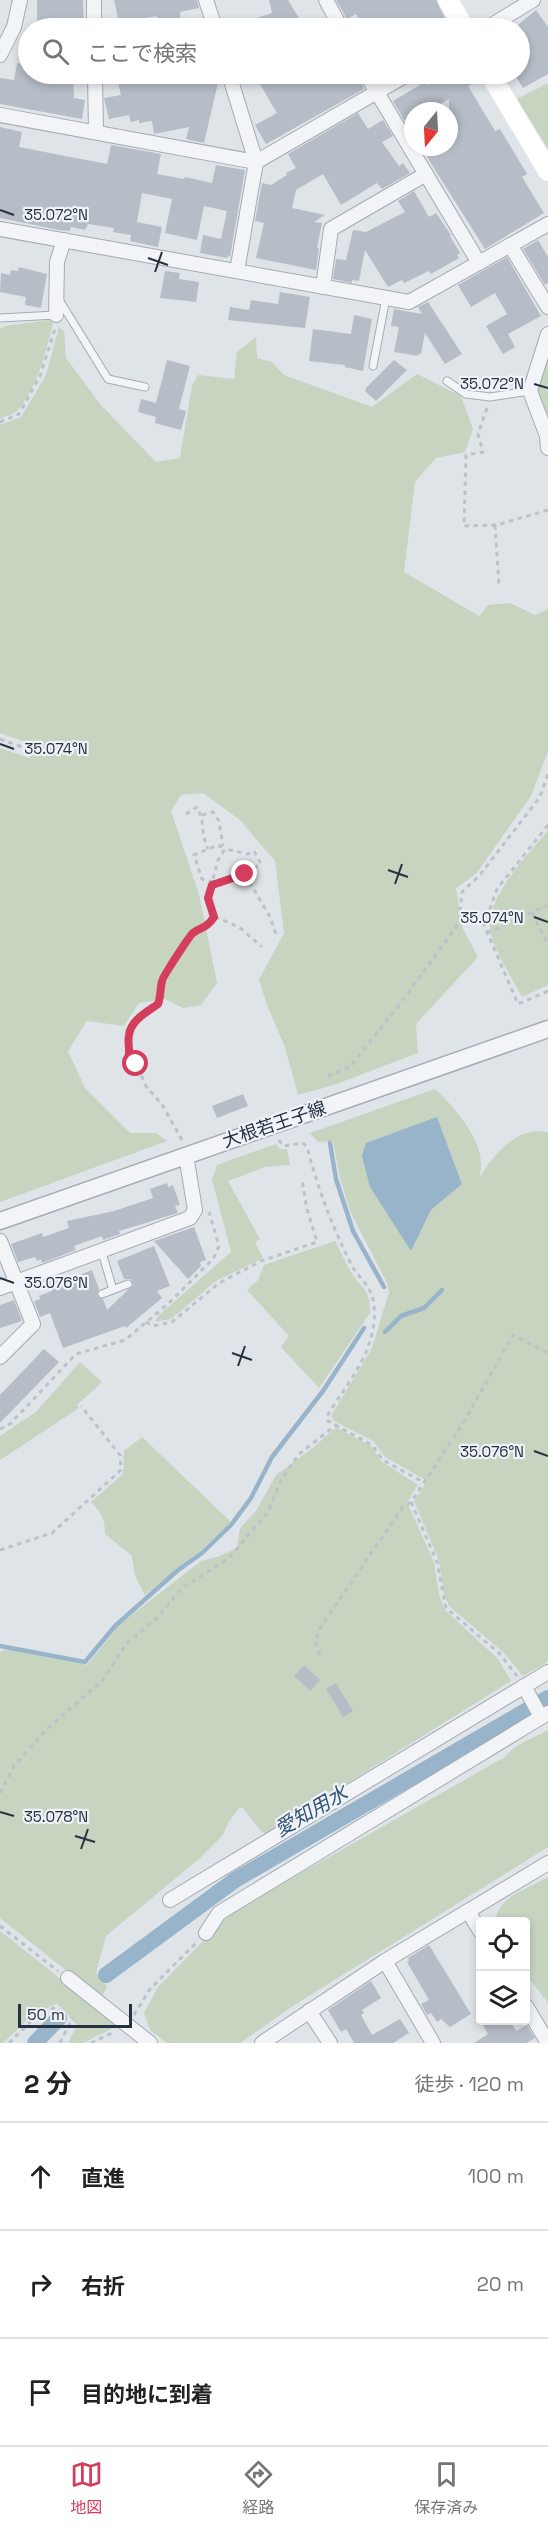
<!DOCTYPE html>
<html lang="ja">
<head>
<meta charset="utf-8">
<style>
	body { margin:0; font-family:"Space Grotesk","Noto Sans JP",sans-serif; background:#f6f6f6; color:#222 }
	.controls { position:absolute; right:18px; bottom:18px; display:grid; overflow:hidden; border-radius:6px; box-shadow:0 3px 9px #0003 }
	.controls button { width:54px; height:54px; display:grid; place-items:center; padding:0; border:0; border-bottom:2px solid #e0e0e0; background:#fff; color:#222; font:30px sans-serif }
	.compass { position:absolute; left:404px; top:102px; width:54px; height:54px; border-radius:50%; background:#fff; box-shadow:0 3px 9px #0003; rotate:198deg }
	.scale { position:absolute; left:18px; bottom:15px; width:114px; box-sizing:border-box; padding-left:6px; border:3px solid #273241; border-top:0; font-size:16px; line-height:21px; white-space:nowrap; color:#273241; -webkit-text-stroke:4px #eff2f7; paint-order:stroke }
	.stop { position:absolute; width:18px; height:18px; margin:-14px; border:4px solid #d53d5c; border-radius:50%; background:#fff }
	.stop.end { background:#d53d5c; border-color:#fff; box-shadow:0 2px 6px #0008 }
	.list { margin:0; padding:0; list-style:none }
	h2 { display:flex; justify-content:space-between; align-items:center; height:78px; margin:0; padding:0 24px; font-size:26px }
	h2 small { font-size:20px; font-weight:400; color:#767676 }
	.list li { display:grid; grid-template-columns:39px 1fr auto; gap:18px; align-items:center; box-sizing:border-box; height:108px; padding:0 24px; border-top:2px solid #e0e0e0 }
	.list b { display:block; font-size:22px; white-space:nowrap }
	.list em { font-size:20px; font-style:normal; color:#767676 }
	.icon { flex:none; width:33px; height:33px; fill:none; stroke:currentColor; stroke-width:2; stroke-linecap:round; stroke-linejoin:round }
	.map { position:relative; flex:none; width:548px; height:2043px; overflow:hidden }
	.search { position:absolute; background:#fff; box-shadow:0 3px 9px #0003; left:18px; right:18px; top:18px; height:66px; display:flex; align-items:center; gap:15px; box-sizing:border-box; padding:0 21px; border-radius:33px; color:#767676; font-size:22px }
	.sheet { height:402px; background:#fff }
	nav { display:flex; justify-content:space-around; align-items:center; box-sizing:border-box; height:84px; border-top:2px solid #e0e0e0; background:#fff; font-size:16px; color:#767676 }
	nav a { display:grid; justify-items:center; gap:3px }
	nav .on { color:#d53d5c }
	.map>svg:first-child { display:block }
</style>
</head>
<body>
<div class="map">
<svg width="548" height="2043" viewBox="0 0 548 2043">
	<rect width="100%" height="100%" fill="#dfe4e9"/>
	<g fill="#c6d4c0" fill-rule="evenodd">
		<polygon points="548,83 548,149 517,99"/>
		<path d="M50,320l3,4c-8,29 -15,64 -36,87 -4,4 -12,5 -17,8v-90l5,-3z"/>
		<polygon points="59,327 64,331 66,358 100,404 156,462 180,458 192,386 198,375 234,379 237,352 256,337 257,358 272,362 284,375 372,407 417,374 461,396 473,429 465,452 436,458 415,482 404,572 479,616 488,605 510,603 535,615 548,609 548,751 531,796 476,874 456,888 463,929 478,957 416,1024 418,1053 334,1085 298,1095 285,1047 267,1005 259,980 284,933 275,861 240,820 203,793 181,795 171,811 199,894 217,983 201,1005 183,1008 165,999 139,1003 124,1026 87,1021 68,1051 85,1088 130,1133 156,1133 167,1141 0,1202 0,748 29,758 34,745 0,733 0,425 21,417 46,375"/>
		<polygon points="548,348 548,413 543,412 535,391"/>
		<path d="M548,830v155l-26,12c-9,-18 -27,-44 -31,-63 -8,-36 37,-78 57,-104z"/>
		<path d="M435,1089c18,17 47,49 46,76 0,4 -1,9 -2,14 15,-25 37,-53 69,-47v530l-25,14 -19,-23 -55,-47 -5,-12 -5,-33 -25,-60 13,-20 -42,-24 -12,-16 -39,-20 -3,-5 41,-68 17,-56 -2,-9 -37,-72 -10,-33 -7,-37 -15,1 -8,-9zM437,1117l25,67 -31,26 -20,40z"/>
		<polygon points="276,1144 280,1149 287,1149 290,1165 265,1167 228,1181 260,1239 255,1242 263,1258 216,1281 171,1319 155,1322 159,1315 231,1252 212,1179 217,1165"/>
		<path d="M335,1241c6,11 11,24 18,34 11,18 17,13 17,38l-51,75 -38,-41 8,-11 -42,-46 11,-10 6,-15z"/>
		<polygon points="80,1362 102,1382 77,1405 79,1408 0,1460 0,1436 36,1412"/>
		<polygon points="336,1427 371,1446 381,1461 418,1485 407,1502 434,1562 439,1595 445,1610 498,1659 511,1681 266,1834 260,1830 243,1808 239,1808 228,1823 223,1835 199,1859 106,1936 96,1973 107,1987 101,1998 0,1918 0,1652 6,1649 87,1665 120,1624 201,1561 217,1557 237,1548 240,1528 256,1511 276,1475 314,1447"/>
		<path d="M142,1437l89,85 -31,29 -55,44 -10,-19 -3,-20 -27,-22c0,-15 -3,-21 -14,-32l32,-28 1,-23z"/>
		<path d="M548,1730v117l-252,157 -56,39h-73l-17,-13 -6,-17 14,-26 74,-75 273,-155c10,-14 28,-18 43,-27z"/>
		<path d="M548,1877v126l-22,-29v-52l-28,-1 -2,-5c9,-23 32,-27 52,-39z"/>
		<polygon points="0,1931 119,2025 83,2043 68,2043 77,2025 57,2003 29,2018 3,2043 0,2043"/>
	</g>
	<polygon fill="#98b4cb" points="437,1117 462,1184 431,1210 411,1251 370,1187 362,1156 366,1143"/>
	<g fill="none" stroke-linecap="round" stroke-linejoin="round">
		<g stroke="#98b4cb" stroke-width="4.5">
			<polyline points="330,1143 336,1179 353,1231 384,1287"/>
			<polyline points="385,1332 401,1316 424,1308 442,1290"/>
			<polyline points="0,1646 85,1662 115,1626 177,1571 202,1553 231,1525 251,1498 272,1457 323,1391 364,1328"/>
		</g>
		<g stroke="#98b4cb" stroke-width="16">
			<polyline points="106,1975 235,1880 548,1698"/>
			<polyline points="35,2043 59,2018"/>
		</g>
	</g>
	<g fill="#b6bdc6">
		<polygon points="37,0 83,0 84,28 37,28"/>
		<polygon points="114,0 197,0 199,8 180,12 181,28 160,28 157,16 119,23"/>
		<polygon points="269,0 288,0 305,28 233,28 233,26 272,13"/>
		<polygon points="336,0 436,0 450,28 364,28 356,14 347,19"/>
		<polygon points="536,10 548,27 548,74 523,88 514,74 519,74 519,64 528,59 519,45 519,24"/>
		<polygon points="17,63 28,65 28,74 73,74 74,98 85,100 82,119 0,104 0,78 14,80"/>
		<polygon points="134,74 220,74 204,143 186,139 189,127 154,134 152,121 139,123 139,120 131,122 129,115 109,119 104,98 121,95 118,82 135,78"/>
		<polygon points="254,74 357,74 364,89 266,144 255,125 277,113"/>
		<polygon points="448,74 478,74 479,80 468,86 495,131 500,129 527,174 522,177 544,213 485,249 427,157 430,155 426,147 449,147 449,99 429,111 413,111 413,124 408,127 393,101 425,82 427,85 430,84"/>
		<polygon points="358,113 368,129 383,120 393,136 382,142 399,166 403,163 410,173 382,189 377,183 341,205 323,174 296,190 292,208 325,215 314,222 322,223 317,248 319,248 316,270 256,258 264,223 255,221 262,183 271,185 287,175 286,173 296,168 288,154"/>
		<polygon points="0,127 22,132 19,147 107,164 111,145 161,154 157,174 184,179 185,177 212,183 216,165 245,170 230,257 228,256 227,258 200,253 203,235 221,239 227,211 204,206 197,240 165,233 172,199 142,193 137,222 162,227 158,247 130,241 131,235 113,232 114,228 88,224 85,230 71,227 70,231 59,230 0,218"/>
		<polygon points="414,191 429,217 436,213 451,235 450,236 460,253 457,255 459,258 431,274 429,271 404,283 402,280 388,287 365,250 359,281 352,280 352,283 333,279 336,259 346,260 353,230 366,232 405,212 398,201"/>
		<polygon points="538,240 548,257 548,283 545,285 523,249"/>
		<polygon points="507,257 541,316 508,334 515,347 503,354 486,326 507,314 495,293 471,307 458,285"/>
		<polygon points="19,267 47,274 41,308 25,305 26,297 0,292 1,273 10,275 11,270 18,271"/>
		<polygon points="165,271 180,273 179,279 199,282 196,302 160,298"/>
		<polygon points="280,292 310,297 305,328 228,320 230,307 249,310 251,300 278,304"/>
		<polygon points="428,302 462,354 445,364 425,333 421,354 418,354 418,356 394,352 399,327 391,326 394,309 422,314 418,307"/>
		<polygon points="354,315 372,319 363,371 345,367 345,365 309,361 313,329 351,334"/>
		<polygon points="167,360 190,366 179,409 186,411 181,430 155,423 156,417 138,412 141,399 156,403"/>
		<polygon points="394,360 407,370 376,401 365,391 366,388"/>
		<polygon points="243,1094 248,1106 217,1118 212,1106"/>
		<polygon points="167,1183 168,1187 173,1185 180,1205 175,1206 178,1213 119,1231 120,1234 103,1240 102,1236 74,1246 76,1250 42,1263 41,1259 37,1261 35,1257 18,1262 11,1244 42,1233 43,1237 69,1228 67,1221 114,1211 153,1198 150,1189"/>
		<polygon points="194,1227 206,1260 200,1262 201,1266 188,1279 154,1241"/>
		<polygon points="154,1246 170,1286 157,1291 162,1298 126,1328 125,1326 63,1348 50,1313 40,1317 34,1301 40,1299 39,1296 52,1291 48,1280 60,1276 62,1282 92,1270 99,1289 97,1295 103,1299 107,1310 133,1285 131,1279 124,1279 117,1261"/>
		<polygon points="14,1300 22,1321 0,1328 0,1305"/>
		<polygon points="44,1349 59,1362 0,1423 0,1395"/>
		<polygon points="304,1665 320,1680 310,1691 294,1676"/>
		<polygon points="336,1683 353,1711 343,1717 326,1689"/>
		<polygon points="429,1945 471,2014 450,2027 441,2019 437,2022 431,2013 427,2015 421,2004 429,2000 407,1962 409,1961 408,1958"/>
		<polygon points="371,1981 381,1998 362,2010 364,2013 361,2015 372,2035 400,2019 409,2033 393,2043 354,2043 346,2029 341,2032 328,2010"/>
		<polygon points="480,2020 510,2020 516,2031 527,2025 535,2038 526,2043 474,2043 488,2034"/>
	</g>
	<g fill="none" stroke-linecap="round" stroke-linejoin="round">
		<defs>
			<g id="service">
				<polyline points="58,298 108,379 145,387"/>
				<polyline points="0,318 56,315"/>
				<polyline points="373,366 386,298"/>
				<polyline points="447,381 466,394 490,397 530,391"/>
				<polyline points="101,1249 113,1290"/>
				<polyline points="102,1294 128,1284"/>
			</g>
			<g id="minor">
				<polyline points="94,0 94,28"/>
				<polyline points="206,0 215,28"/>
				<polyline points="326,0 341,28"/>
				<polyline points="487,28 533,0"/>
				<polyline points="0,55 14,27 20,0"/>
				<polyline points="95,74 96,131"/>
				<polyline points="229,74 256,162 237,271"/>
				<polyline points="366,74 479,263"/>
				<polyline points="0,115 256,162 408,74"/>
				<polyline points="0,229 409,302 548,224"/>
				<polyline points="510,245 548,307"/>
				<polyline points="323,287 331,229 426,174"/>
				<polyline points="56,315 57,262 64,240"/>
				<polyline points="548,334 530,391 547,436 548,448"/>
				<polyline points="0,1241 33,1324 0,1357"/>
				<polyline points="0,1288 190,1218 195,1210 186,1155"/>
				<polyline points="524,1686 541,1717"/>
				<polyline points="170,1900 548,1672"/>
				<polyline points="468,1911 480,1931"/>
				<polyline points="206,1933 219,1913 548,1713"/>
				<polyline points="385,1961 433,2043"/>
				<polyline points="68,1978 150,2043"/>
				<polyline points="526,2006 548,2043"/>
				<polyline points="309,2011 330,2043"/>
				<polyline points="262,2043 385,1961 548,1863"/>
			</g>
			<polyline id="tertiary" points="0,1221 548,1029"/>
		</defs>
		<use href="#service" stroke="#a4abb3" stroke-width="9"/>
		<use href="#minor" stroke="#a4abb3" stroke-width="16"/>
		<use href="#tertiary" stroke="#a4abb3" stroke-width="19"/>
		<g stroke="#bdc2c8" stroke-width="3" stroke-dasharray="4.5 4.5" stroke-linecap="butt">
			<polyline points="487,408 478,434 483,452 466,455 464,526 497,525 548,510"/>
			<polyline points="0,422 19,414 40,376 55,329"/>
			<polyline points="495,525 499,586"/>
			<polyline points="0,739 30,750"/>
			<path d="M186,814l11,-7c8,14 4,28 11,42"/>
			<polyline points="202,815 213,812 219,821 223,846"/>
			<polyline points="548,825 497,889 484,925 518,1004 548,991"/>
			<polyline points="245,874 270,917 276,934"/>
			<polyline points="213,882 202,879 194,855 218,845 225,849"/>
			<polyline points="532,913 548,945"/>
			<polyline points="215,917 239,927 262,947"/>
			<polyline points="487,933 548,905"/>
			<polyline points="328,1076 350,1067 400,1004 459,923 462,892 479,876 540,797 548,773"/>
			<path d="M182,1140l-19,-34 -17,-20 -10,-22 -8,-5c3,-9 -1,-15 1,-24 2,-15 18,-23 29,-31 3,-8 2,-15 4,-23 0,-3 28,-46 31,-48 9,-7 14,-4 22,-16l-7,-19 10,-38 7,-11 23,5 6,-3 7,13 -16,10 -33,11"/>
			<path d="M279,1140l4,6 20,-3 4,4c11,42 25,79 44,117 6,12 19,21 22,35 3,14 1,32 -4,45 -5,19 -31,54 -42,72l1,5 44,24 10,14 8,5 33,18"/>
			<polyline points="146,1322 153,1326 172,1322 219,1283 261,1261 317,1242 307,1209 302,1180"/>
			<polyline points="0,1429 10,1424 76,1354 125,1340 169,1303 213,1259 219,1246 209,1212"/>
			<polyline points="411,1502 437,1562 446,1608 499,1653 517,1676"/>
			<polyline points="0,1550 52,1533 121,1470 120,1455 81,1406"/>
			<polyline points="320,1655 316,1643 318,1631 402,1508 411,1502 462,1425 513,1335 548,1353"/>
			<polyline points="0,1793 14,1766 29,1749 48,1728 102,1681 127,1643 157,1618 182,1588 229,1558 268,1512 281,1480 299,1454 336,1425"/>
			<polyline points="0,1926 58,1971"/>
			<polyline points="134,2015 150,1989 196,1943"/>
			<polyline points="9,2043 31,2021 59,2005"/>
			<polyline points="60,2043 73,2017"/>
			<polyline points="91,2043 114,2032"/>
		</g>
		<use href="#service" stroke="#f2f4f7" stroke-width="7"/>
		<use href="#minor" stroke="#f2f4f7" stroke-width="14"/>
		<use href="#tertiary" stroke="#f2f4f7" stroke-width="16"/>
		<g stroke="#fff" stroke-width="20">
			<polyline points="448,0 464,28"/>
			<polyline points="490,74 548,171"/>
		</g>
	</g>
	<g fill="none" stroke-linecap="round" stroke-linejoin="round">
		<path stroke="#d53d5c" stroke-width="8" d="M136,1064l-8,-5c3,-9 -1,-15 1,-24 2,-15 18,-23 29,-31 3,-8 2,-15 4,-23 0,-3 28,-46 31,-48 9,-7 13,-4 21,-16l-6,-19 4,-13 33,-11"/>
	</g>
	<path fill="none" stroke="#273241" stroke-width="2" d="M0,210l14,5M148,258l20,7M155,272l7,-20M534,384l14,4M0,744l14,5M388,870l20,7M395,884l7,-20M534,917l14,5M0,1278l14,5M232,1353l20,7M238,1366l7,-20M534,1451l14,5M0,1812l14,4M75,1836l20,6M81,1849l7,-20"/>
	<g text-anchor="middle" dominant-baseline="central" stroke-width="4.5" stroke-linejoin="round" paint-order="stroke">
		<g font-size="18" fill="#273241" stroke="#eff2f7">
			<text transform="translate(274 1124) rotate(-19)">大根若王子線</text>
		</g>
		<g font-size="20" font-style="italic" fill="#2f5377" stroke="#eff2f7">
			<text transform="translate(311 1811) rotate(-30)">愛知用水</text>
		</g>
	</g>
	<g font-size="15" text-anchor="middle" fill="#273241" stroke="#eff2f7" stroke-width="4.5" stroke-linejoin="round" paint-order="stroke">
		<text x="56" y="220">35.072°N</text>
		<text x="492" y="389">35.072°N</text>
		<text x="56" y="754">35.074°N</text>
		<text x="492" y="923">35.074°N</text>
		<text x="56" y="1288">35.076°N</text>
		<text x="492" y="1457">35.076°N</text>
		<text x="56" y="1822">35.078°N</text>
	</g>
</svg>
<div class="controls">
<button><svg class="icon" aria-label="locate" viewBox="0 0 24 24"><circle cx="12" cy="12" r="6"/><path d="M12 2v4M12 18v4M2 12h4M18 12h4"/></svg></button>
<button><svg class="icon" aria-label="layers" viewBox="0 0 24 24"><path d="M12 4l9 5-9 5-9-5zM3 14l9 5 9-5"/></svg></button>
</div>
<svg class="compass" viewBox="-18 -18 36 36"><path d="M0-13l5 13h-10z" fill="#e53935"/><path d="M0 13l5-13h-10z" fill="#767676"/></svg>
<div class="scale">50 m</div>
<div class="stop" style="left:136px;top:1064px"></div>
<div class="stop end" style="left:245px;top:874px"></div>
<div class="search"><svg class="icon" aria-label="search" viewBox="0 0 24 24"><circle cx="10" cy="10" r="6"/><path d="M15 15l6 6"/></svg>ここで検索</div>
</div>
<section class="sheet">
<h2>2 分<small>徒歩 · 120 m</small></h2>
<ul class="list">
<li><svg class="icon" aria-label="ahead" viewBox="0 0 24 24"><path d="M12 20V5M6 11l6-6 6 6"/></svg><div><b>直進</b></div><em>100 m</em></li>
<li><svg class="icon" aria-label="right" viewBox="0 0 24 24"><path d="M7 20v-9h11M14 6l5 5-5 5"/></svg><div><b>右折</b></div><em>20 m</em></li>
<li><svg class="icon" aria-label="arrive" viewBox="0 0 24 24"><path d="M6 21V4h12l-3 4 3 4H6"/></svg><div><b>目的地に到着</b></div></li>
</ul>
</section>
<nav>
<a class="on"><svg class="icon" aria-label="map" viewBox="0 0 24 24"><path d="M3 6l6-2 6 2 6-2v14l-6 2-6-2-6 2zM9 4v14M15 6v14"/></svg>地図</a>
<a><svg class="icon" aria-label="directions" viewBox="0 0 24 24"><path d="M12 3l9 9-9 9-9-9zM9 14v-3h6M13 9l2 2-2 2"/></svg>経路</a>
<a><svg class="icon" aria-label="saved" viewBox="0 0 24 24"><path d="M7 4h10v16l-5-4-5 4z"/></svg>保存済み</a>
</nav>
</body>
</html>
